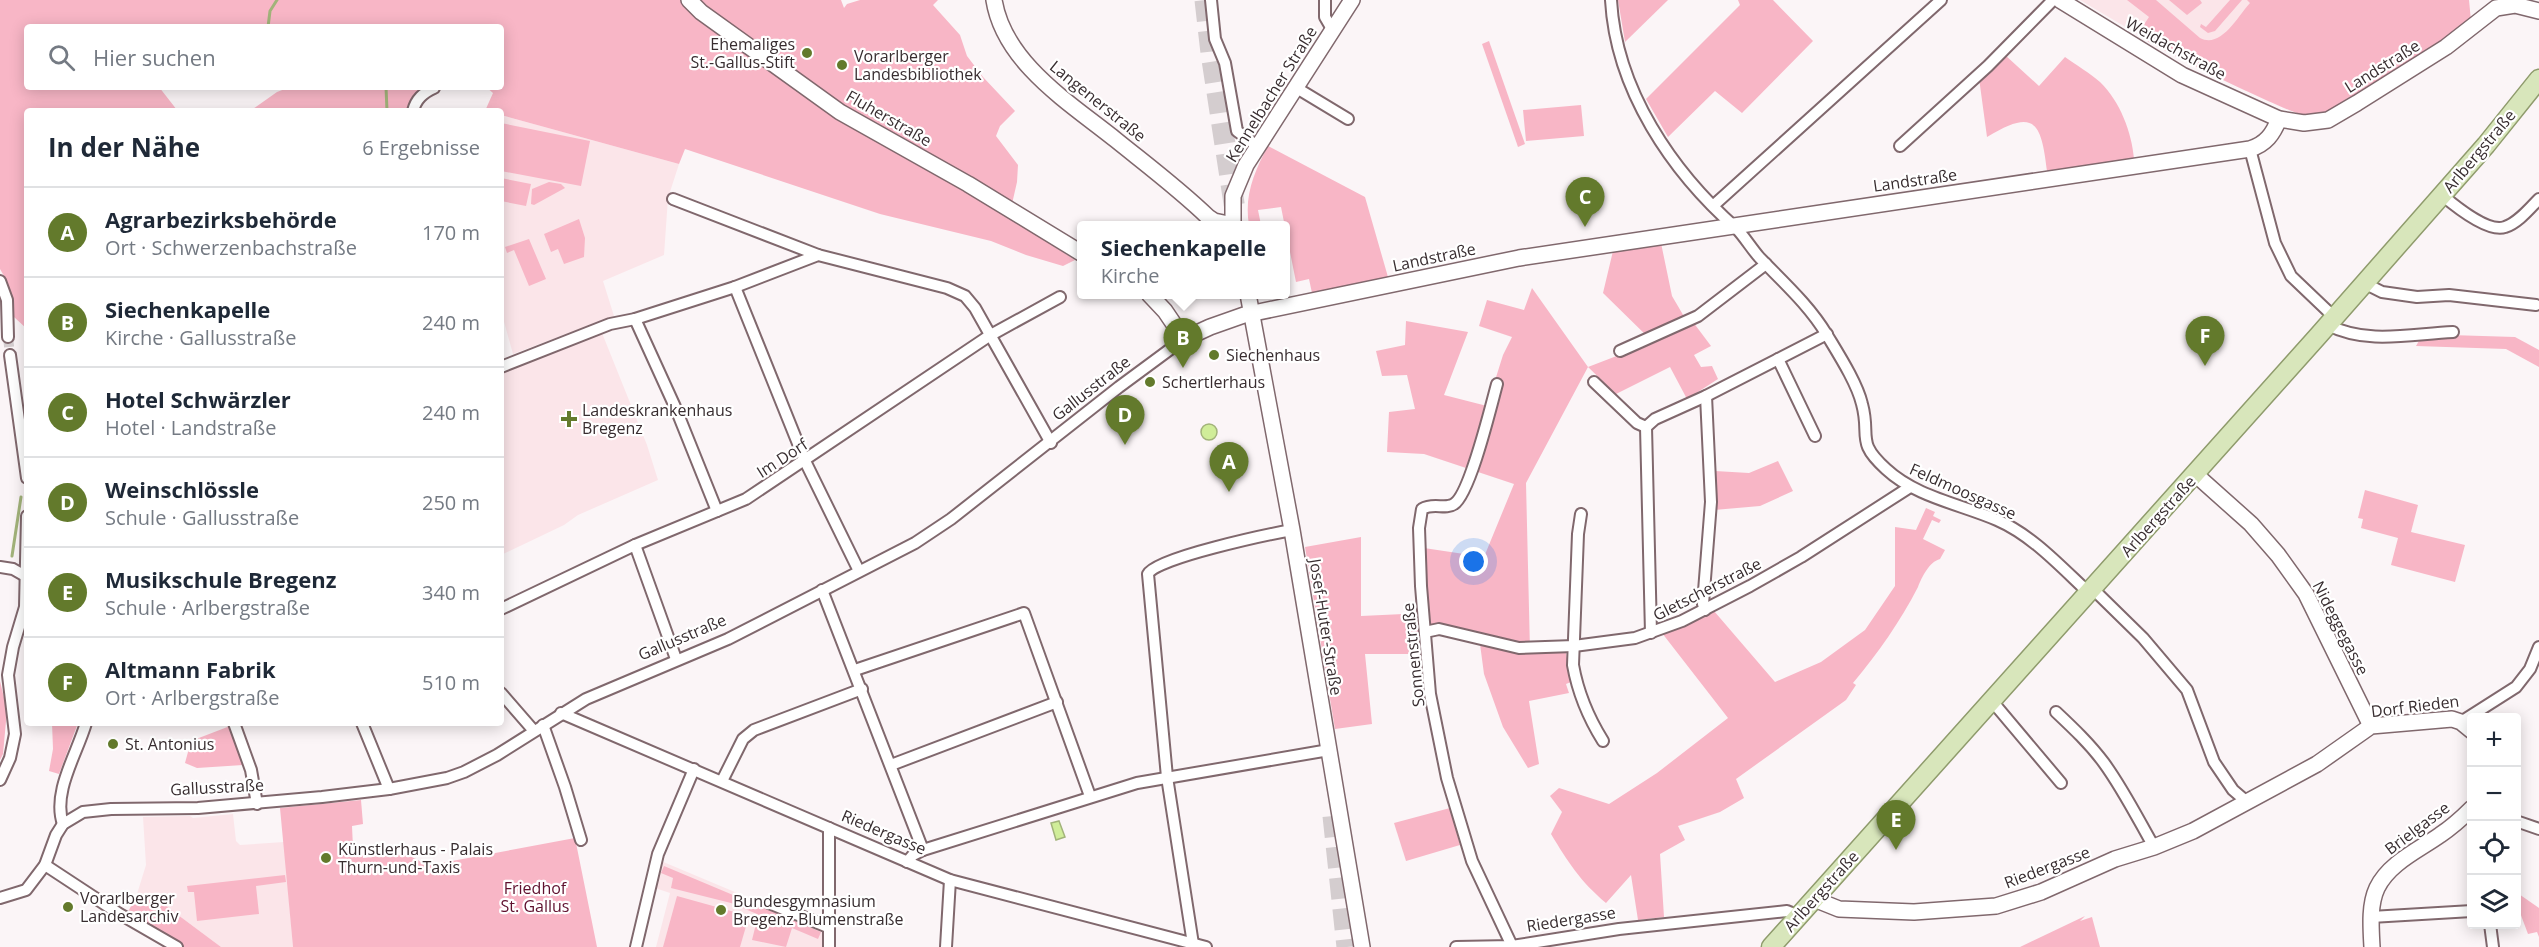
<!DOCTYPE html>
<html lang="de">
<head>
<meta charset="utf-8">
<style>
	body { margin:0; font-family:"Open Sans",sans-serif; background:#f6f6f7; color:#1f2937 }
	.controls { position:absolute; right:18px; bottom:18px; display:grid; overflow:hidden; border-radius:6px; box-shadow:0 3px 15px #0003 }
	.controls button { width:54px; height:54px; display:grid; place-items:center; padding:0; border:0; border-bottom:2px solid #e0e1e3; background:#fff; color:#1f2937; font:30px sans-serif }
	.you { position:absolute; left:1474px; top:562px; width:21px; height:21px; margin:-15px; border:4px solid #fff; border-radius:50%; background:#1a73e8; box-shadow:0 0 0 9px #1a73e833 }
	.badge { display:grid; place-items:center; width:39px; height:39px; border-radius:50%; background:#637a2c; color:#fff; font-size:20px; font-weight:700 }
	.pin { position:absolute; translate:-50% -50px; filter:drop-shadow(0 2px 3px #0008) }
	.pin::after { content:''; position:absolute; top:32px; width:21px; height:18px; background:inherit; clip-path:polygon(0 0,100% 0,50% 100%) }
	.popup { position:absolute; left:1077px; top:221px; width:213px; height:78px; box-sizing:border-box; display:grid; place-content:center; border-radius:6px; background:#fff; filter:drop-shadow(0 2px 4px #0005); font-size:20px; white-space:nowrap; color:#747a83 }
	.popup b { font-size:22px; color:#1f2937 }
	.popup::after { content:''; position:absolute; left:50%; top:100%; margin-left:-12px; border:12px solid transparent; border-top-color:#fff }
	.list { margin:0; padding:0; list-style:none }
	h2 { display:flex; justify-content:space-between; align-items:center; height:78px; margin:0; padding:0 24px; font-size:26px }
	h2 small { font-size:20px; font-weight:400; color:#747a83 }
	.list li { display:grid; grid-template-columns:39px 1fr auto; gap:18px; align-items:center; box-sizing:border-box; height:90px; padding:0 24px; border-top:2px solid #e0e1e3 }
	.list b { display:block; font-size:22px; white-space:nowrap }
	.list p { margin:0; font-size:20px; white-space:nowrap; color:#747a83 }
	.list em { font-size:20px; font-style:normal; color:#747a83 }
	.icon { flex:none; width:33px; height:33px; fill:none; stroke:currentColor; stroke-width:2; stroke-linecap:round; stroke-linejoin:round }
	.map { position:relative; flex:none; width:2539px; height:947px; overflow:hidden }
	.search { position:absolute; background:#fff; box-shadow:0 3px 15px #0003; left:24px; top:24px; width:480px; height:66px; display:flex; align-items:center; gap:15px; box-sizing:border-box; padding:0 21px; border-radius:6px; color:#747a83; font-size:22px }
	.panel { position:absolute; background:#fff; box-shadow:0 3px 15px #0003; left:24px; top:108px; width:480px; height:618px; border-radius:6px }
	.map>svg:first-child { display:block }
</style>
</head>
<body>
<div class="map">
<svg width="2539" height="947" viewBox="0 0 2539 947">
	<rect width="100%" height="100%" fill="#fbf5f7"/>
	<g fill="#fbe5e9">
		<polygon points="2080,0 2324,0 2246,91 2178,58"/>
		<polygon points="501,115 679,164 668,198 664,255 603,281 614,316 513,354 501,311"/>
		<polygon points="602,333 647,445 658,480 578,515 564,525 501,555 501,370"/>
		<polygon points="233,814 236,841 240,845 284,842 293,947 221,947 162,903 137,894 146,865 143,817 190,816 193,818"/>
		<polygon points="661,861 818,927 823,932 824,947 656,947 670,893 655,888"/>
	</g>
	<g fill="#f8b6c6">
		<polygon points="0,0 841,0 844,8 847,4 860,0 938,0 933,5 960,35 967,56 983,77 1015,111 1000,126 996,136 1018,165 1017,182 1009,217 1075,260 1063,266 1026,255 991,241 880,214 685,149 679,164 501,115 501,111 485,111 493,93 486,87 501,87 501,27 27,27 27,87 159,87 177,110 27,111 27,329 14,317 4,276 0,269"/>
		<polygon points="1618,0 1668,0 1625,42"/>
		<polygon points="1738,0 1773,0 1813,41 1742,113 1715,91 1668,137 1646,99 1740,5"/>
		<path d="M2127,0h29l44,38c21,11 38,-22 50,-35l-3,-3h222l2,21c-29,21 -128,97 -160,95 -15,-1 -30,-10 -43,-15 -42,-19 -83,-39 -123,-61l-2,-14 6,-9z"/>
		<polygon points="2169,0 2200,0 2202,3 2187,15"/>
		<polygon points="2230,0 2242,0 2215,31 2208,33 2200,27 2201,24 2206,27"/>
		<polygon points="1489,41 1525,144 1518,147 1482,44"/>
		<path d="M2005,55l34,31 26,-29c11,8 25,16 35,25 20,19 32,51 34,77l-87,12c-6,-49 -12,-63 -60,-34l-8,-59z"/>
		<polygon points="290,87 421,87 412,98 409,111 250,111 277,92"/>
		<polygon points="1581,105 1584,136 1526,141 1523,110"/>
		<polygon points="501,123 590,141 581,186 501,171"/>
		<path d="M1268,146l97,51 23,80 -76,16 -3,-14 -13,3 -15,-75 -23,3 3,15h-12c-5,-29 5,-53 19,-79z"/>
		<polygon points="501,178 531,184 526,206 501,201"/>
		<polygon points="549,182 561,184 565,188 534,205 531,204 532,189"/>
		<polygon points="579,219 585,238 584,257 564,264 558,249 551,252 544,234"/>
		<polygon points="529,239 546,279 529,286 514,250 507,253 505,247"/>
		<polygon points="1661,243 1672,296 1689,325 1693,322 1711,346 1694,355 1701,367 1712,366 1718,379 1687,399 1670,367 1616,394 1588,367 1526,483 1530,651 1561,651 1566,653 1571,682 1566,684 1569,693 1529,701 1539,764 1528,768 1503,727 1484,674 1480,644 1440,634 1430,638 1429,654 1365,654 1372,724 1335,729 1305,547 1361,537 1361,616 1425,613 1424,548 1484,557 1514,484 1424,454 1387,452 1389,412 1415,409 1407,375 1382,376 1376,351 1405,345 1406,321 1468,332 1444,395 1487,406 1503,355 1512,337 1479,326 1487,300 1524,310 1532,288 1588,367 1653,342 1603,293 1613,251"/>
		<polygon points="2450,335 2515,337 2539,350 2539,367 2506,349 2416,346 2420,339"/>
		<polygon points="1778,461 1793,491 1760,506 1714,510 1715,471 1749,473"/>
		<polygon points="2365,490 2418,505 2411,532 2465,545 2455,582 2391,565 2398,538 2361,528 2363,519 2358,518"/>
		<path d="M1926,508l9,4 -2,4 8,4 -2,3 -7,-3 -9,19 22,11 -5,9c-11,3 -18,18 -22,28 -18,35 -40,66 -65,96l3,2 -10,15 -110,79 8,19 -24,14 -42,14 7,14 -25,14 4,63 -26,3 -7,-45 -25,28c-26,-22 -38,-41 -55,-69l11,-22 -12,-16 9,-8 50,16 48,-31 71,-55 -66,-85 22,-7 30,-15 61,71 46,-20 44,-32 30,-44v-59l21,3z"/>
		<polygon points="0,681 7,710 3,754 0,760"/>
		<polygon points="52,723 78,723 59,774 49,771 53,749"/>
		<polygon points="230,726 238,743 243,765 197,768 185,763 191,741"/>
		<path d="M361,800l2,24 -11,2 1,22h9l1,10c22,-2 46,-10 62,8l150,-28 22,109h-304l-13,-139z"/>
		<polygon points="1450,808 1460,845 1406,861 1394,823"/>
		<polygon points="664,866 821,932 818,939 792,928 786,947 752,940 757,920 790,928 731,903 671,888 673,878 661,873"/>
		<polygon points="285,875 286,882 256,886 259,914 197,921 194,892 188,892 187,886"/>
		<polygon points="2516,892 2539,908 2539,937 2537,932 2528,934 2519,910 2517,910"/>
		<polygon points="137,894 162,903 221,947 184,947 128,912"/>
		<polygon points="677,896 749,916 740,947 663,947"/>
		<polygon points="2085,916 2080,921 2092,917 2100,947 2020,947"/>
	</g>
	<g fill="#d0ed99" stroke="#a2b37a" stroke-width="1.5">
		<circle cx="1209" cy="432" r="8"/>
		<polygon points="1059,821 1065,837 1056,840 1051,823"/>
	</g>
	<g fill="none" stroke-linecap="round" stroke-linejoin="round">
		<g stroke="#a2b37a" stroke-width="3">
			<polyline points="268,27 270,11 277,0"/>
			<polyline points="386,87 387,111"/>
			<polyline points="12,556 21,497"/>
		</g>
		<polyline stroke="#d4cdcf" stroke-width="10" stroke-dasharray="10 5" stroke-linecap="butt" points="8,337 10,355"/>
		<g stroke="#d4cdcf" stroke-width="21" stroke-dasharray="21 10" stroke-linecap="butt">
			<polyline points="1205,0 1211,53 1235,210"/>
			<polyline points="1333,816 1347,947"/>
		</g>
		<defs>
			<g id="street">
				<polyline points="1211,0 1215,39 1225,63 1237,131 1257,146"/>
				<polyline points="1325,0 1325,17 1332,29"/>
				<path d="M1611,0c5,90 61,172 126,229 6,6 15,20 22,28 24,25 50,48 68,78 12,20 30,48 35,69 9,33 -7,37 24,65 30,28 74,35 111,51 35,15 64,47 92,73"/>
				<polyline points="1295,87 1348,119"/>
				<path d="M413,111c3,-12 10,-18 21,-23"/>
				<polyline points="1900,146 1988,66 2053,0"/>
				<polyline points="2250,149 2275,243 2291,276 2334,317"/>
				<path d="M2442,195c13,11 46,38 63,32 13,-4 25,-19 34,-28"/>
				<polyline points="673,199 818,255"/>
				<polyline points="1714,205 1941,0"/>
				<polyline points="0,281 7,300 8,337"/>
				<polyline points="2364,283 2382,292 2417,297 2449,295 2536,305"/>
				<polyline points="735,287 805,461 859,571"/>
				<polyline points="635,319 676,409 717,511"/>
				<path d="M2328,325c40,20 82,9 125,7"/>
				<polyline points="1620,351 1698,316 1766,264"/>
				<polyline points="10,355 27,478"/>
				<polyline points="1778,359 1815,436"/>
				<polyline points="501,367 610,324 635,319 735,287 818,255 947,288 965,296 975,308 1051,443"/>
				<polyline points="1594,382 1637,423 1646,427"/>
				<path d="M1497,384c-6,22 -27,110 -43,120 -9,6 -20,-2 -32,5l-3,19 2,58 9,108 17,84 25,83 40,85"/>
				<polyline points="1646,427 1651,633"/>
				<polyline points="1646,427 1655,419 1706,396 1827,334"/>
				<path d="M1581,514l-3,20 -5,131c5,28 15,52 30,76"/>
				<polyline points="635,545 676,659"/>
				<polyline points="0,567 13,569 27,577"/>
				<polyline points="2093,589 2143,638 2187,690 2214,762 2233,790 2247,802"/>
				<polyline points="822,590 923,850"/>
				<polyline points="501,609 635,545 746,499 989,336 1060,297"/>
				<polyline points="1705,610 1703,604 1711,502 1706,396"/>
				<polyline points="1425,632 1439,629 1519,648 1574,646 1635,638 1682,621 1750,586 1801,557 1910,487"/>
				<polyline points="855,670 1024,613 1090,796"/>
				<polyline points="501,693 534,731"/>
				<polyline points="1992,701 2061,783"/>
				<path d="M2056,712c17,16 34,32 48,51 19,26 34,56 50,84"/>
				<polyline points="561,713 950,880 1206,947"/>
				<polyline points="2461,722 2516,687 2530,669 2539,647"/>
				<polyline points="234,723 251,770 257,804"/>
				<polyline points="362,723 389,789"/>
				<polyline points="543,725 565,787 581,840"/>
				<polyline points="891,765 1057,702"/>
				<polyline points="0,780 10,758 15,734 8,675 13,647 25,607 27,516"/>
				<polyline points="722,781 743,739 754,730 862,689"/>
				<polyline points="2516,821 2539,829"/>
				<path d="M63,824c-11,-32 14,-70 23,-101"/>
				<polyline points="829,828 829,947"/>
				<polyline points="907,862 913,855 923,850 1137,783 1329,750"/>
				<polyline points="45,865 118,913 177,947"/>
				<polyline points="0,898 26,890 45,865 56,835 63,824 83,812 111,809 198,808 322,797 389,789 447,778 464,772 497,755 586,699 728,639 915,543 951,519 1119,387 1184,339"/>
				<polyline points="769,903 828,927"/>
				<polyline points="2371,917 2472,911"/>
				<polyline points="2490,924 2493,947"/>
				<path d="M1193,944l-26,-167 -19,-203c7,-16 122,-40 144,-44"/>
				<polyline points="636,947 658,854 694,769"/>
				<polyline points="946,947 950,880"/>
				<polyline points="1456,947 1512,946 1619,929 1787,911 1799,916"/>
			</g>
			<g id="secondary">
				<polyline points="689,0 701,12 840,112 968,184 1081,253"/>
				<path d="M994,0c10,63 76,103 122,140 31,25 63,49 92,77l6,4 19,4"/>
				<polyline points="2060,0 2182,75 2279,119 2304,123 2328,120 2357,103 2446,47 2496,8 2515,5 2539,11"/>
				<polyline points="1233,226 1233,196 1246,165 1352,0"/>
				<path d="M1149,294l16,17 19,28 26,-12 34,-12 275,-57 731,-109c16,-5 23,-15 29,-30"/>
				<polyline points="1248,294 1292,530 1362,947"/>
				<polyline points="2195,474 2251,524 2278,555 2306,594 2371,726"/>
				<polyline points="1814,899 1839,909 1914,912 1996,906 2041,892 2115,859 2154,847 2193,831 2317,764 2371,726 2452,719 2461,722 2472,731"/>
				<path d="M2372,947c-1,-19 -3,-42 5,-59 12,-25 42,-38 63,-53 12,-8 22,-17 32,-27"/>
			</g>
			<polyline id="primary" points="1771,947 2318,336 2486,145 2539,79"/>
		</defs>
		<use href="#street" stroke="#80686d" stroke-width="14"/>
		<use href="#secondary" stroke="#80686d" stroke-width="18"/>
		<use href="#primary" stroke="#8f9b6c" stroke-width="21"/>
		<use href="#street" stroke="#fff" stroke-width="10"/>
		<use href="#secondary" stroke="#fff" stroke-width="15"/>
		<use href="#primary" stroke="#d8e6bb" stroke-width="18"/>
	</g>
	<g fill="#637a2c" stroke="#fff" stroke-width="2">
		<circle cx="807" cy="53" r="6"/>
		<circle cx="842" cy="65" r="6"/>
		<circle cx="1214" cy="355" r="6"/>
		<circle cx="1150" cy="382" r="6"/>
		<path d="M566 410h6v6h6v6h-6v6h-6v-6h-6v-6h6z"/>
		<circle cx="113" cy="744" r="6"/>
		<circle cx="326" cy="858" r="6"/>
		<circle cx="68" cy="907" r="6"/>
		<circle cx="721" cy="910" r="6"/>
	</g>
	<g text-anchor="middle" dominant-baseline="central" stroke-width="4.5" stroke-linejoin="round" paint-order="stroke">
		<g font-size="16" fill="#382d30" stroke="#fff" text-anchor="start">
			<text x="795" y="44" text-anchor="end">Ehemaliges<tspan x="795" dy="18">St.-Gallus-Stift</tspan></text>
			<text x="854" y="56">Vorarlberger<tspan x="854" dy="18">Landesbibliothek</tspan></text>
			<text x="1226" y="355">Siechenhaus</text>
			<text x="1162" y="382">Schertlerhaus</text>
			<text x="582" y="410">Landeskrankenhaus<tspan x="582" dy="18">Bregenz</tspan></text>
			<text x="125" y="744">St. Antonius</text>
			<text x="338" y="849">Künstlerhaus - Palais<tspan x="338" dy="18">Thurn-und-Taxis</tspan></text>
			<text x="80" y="898">Vorarlberger<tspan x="80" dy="18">Landesarchiv</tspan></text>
			<text x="733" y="901">Bundesgymnasium<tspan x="733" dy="18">Bregenz Blumenstraße</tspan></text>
		</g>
		<g font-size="16" fill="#382d30" stroke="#fff">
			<text transform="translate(2176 48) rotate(29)">Weidachstraße</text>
			<text transform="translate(2382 66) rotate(-32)">Landstraße</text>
			<text transform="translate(1271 94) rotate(-58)">Kennelbacher Straße</text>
			<text transform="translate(1098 101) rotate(39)">Langenerstraße</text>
			<text transform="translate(889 118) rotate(30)">Fluherstraße</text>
			<text transform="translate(2479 151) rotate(-50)">Arlbergstraße</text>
			<text transform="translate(1915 180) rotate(-8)">Landstraße</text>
			<text transform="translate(1434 257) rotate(-12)">Landstraße</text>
			<text transform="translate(1091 388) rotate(-38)">Gallusstraße</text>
			<text transform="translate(782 458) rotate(-33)">Im Dorf</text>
			<text transform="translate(1963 491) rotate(24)">Feldmoosgasse</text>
			<text transform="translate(2158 516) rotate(-48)">Arlbergstraße</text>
			<text transform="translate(1707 589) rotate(-27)">Gletscherstraße</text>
			<text transform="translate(1326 627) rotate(81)">Josef-Huter-Straße</text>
			<text transform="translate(2341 628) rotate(63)">Nideggegasse</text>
			<text transform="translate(682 637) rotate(-23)">Gallusstraße</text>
			<text transform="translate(1413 655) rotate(-96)">Sonnenstraße</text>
			<text transform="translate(2415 706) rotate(-7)">Dorf Rieden</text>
			<text transform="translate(217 787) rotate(-3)">Gallusstraße</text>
			<text transform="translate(2417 828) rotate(-37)">Brielgasse</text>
			<text transform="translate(884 832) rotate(23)">Riedergasse</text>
			<text transform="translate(2047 867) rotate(-21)">Riedergasse</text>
			<text transform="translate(1821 891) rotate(-48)">Arlbergstraße</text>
			<text transform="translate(1571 919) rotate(-9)">Riedergasse</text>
		</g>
		<g font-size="16" fill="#5f102e" stroke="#fff">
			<text x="535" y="888">Friedhof<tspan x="535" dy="18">St. Gallus</tspan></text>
		</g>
	</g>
</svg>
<div class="controls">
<button>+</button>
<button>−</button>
<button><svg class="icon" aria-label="locate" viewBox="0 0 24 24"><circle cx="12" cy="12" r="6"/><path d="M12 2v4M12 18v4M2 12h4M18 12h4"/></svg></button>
<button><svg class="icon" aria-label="layers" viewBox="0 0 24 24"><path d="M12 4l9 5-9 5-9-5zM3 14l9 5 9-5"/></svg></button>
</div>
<div class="you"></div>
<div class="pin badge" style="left:1229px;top:492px">A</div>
<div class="pin badge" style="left:1183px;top:368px">B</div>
<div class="popup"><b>Siechenkapelle</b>Kirche</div>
<div class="pin badge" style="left:1585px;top:227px">C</div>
<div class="pin badge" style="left:1125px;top:445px">D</div>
<div class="pin badge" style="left:1896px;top:850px">E</div>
<div class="pin badge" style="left:2205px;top:366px">F</div>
<div class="search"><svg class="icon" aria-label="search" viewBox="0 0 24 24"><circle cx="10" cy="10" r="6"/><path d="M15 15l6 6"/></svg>Hier suchen</div>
<section class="panel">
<h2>In der Nähe<small>6 Ergebnisse</small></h2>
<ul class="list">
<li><span class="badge">A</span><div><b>Agrarbezirksbehörde</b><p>Ort · Schwerzenbachstraße</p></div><em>170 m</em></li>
<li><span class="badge">B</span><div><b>Siechenkapelle</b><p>Kirche · Gallusstraße</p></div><em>240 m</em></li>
<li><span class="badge">C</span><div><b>Hotel Schwärzler</b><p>Hotel · Landstraße</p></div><em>240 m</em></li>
<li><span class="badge">D</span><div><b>Weinschlössle</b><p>Schule · Gallusstraße</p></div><em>250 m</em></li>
<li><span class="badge">E</span><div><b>Musikschule Bregenz</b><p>Schule · Arlbergstraße</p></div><em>340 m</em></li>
<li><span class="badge">F</span><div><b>Altmann Fabrik</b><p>Ort · Arlbergstraße</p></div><em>510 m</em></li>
</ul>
</section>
</div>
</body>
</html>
